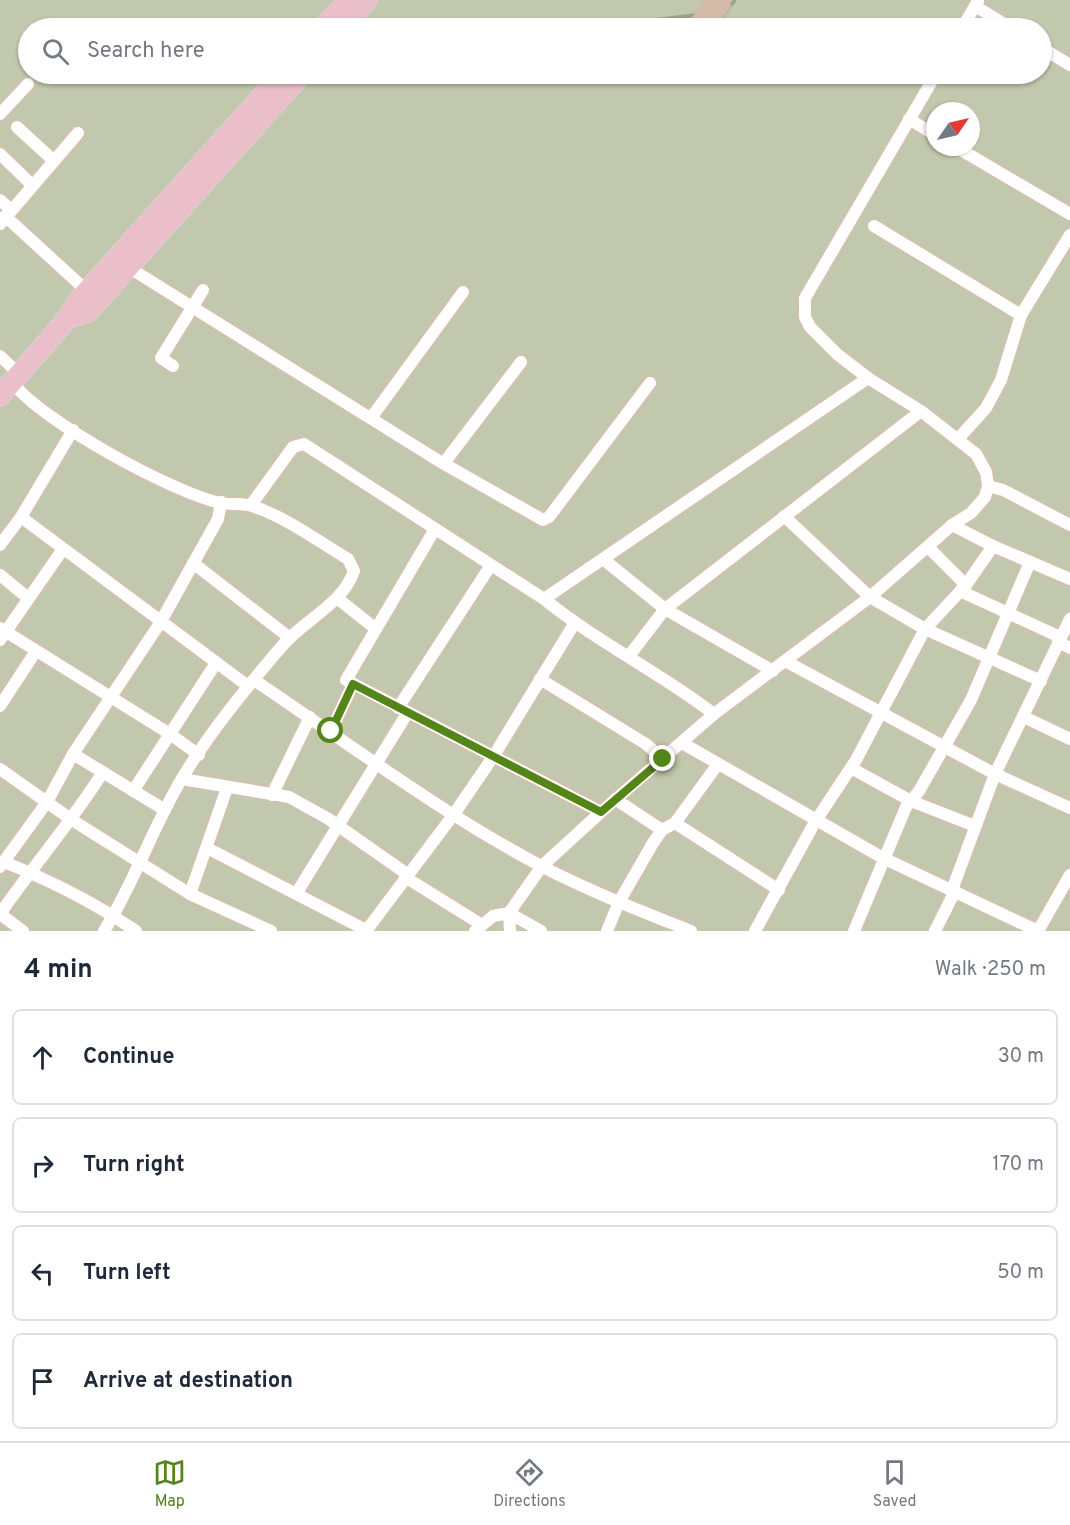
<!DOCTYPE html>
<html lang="en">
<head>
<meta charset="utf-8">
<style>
	body { margin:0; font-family:Overpass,sans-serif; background:#f2f2f3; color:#1f2937 }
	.compass { position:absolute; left:926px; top:102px; width:54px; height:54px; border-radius:50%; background:#fff; box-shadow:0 2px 4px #0004; rotate:56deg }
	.stop { position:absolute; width:18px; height:18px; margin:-14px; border:4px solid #538518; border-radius:50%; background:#fff }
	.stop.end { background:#538518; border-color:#fff; box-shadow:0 2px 6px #0008 }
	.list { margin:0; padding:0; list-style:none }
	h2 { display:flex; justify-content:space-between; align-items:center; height:78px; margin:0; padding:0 24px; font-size:26px }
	h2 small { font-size:20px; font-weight:400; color:#747a83 }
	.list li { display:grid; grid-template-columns:39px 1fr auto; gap:18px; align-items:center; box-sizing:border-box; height:96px; margin:0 12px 12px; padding:0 12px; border:2px solid #e0e1e3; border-radius:9px }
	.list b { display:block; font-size:22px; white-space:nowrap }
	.list em { font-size:20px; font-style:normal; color:#747a83 }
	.icon { flex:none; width:33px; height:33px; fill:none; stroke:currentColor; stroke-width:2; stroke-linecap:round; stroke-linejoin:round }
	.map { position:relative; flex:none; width:1070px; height:931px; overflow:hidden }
	.search { position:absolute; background:#fff; box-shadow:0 2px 4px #0004; left:18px; right:18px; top:18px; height:66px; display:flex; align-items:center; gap:15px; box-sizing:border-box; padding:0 21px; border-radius:33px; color:#747a83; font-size:22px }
	.sheet { height:510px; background:#fff }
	nav { display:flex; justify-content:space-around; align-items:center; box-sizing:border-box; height:84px; border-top:2px solid #e0e1e3; background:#fff; font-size:16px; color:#747a83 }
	nav a { display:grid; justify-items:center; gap:3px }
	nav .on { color:#538518 }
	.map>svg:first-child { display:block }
</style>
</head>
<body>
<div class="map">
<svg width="1070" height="931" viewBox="0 0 1070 931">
	<rect width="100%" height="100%" fill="#fef3ec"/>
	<path fill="#c1c8ad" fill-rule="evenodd" d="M0,0h1070v931h-1070zM28,28h1014v46h-1014zM935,111h36v36h-36z"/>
	<g fill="#0003">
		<polygon points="707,0 737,0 716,28 646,28 656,18 697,13"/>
		<polygon points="698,74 716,74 711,78 700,79"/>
	</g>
	<polygon fill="#d3baa8" points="705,0 733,0 730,4 732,6 715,28 684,28"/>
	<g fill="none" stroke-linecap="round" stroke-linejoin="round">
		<defs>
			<g id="street">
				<polyline points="975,6 1011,28"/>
				<polyline points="962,28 978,1"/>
				<polyline points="1042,48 1070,65"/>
				<polyline points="0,114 28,84"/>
				<polyline points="909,119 935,135"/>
				<polyline points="17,127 54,161"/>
				<polyline points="956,147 1070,214"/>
				<polyline points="0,154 32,185"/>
				<polyline points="0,200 11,210"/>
				<polyline points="5,216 87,291"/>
				<polyline points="0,224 78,133"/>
				<polyline points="874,226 1021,315"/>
				<polyline points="128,267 439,461 543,520 549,517 650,383"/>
				<polyline points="0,356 19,374"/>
				<polyline points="173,366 161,358 203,290"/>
				<path d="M12,382c29,39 161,111 209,121 10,2 21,0 31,3 34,11 66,35 96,53l6,12c-12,34 -49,48 -72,75 -36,42 -73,87 -101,134 -29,49 -47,103 -77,151"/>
				<polyline points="371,418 463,292"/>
				<polyline points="958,439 986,408 1001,380 1021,315 1070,235"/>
				<polyline points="444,463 521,362"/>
				<polyline points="988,486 1003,490 1070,525"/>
				<polyline points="251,505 293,447 304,444 544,599 868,378"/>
				<polyline points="784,516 870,597 925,629 1041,681"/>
				<polyline points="21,517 248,686"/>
				<polyline points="952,525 993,546 1070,579"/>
				<polyline points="435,529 346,680 601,812"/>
				<polyline points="0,545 21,517 73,430"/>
				<polyline points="929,548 966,585"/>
				<polyline points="603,559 665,609 921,411"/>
				<polyline points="193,563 290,638"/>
				<polyline points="0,575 28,598"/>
				<polyline points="960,591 1060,637"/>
				<polyline points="337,598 376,629"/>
				<path d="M544,599c53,43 115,73 170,115"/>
				<polyline points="0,628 170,734 199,755"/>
				<polyline points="0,640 63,549"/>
				<polyline points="1058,642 1070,648"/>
				<polyline points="629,656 665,609 773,671"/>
				<polyline points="787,662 995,774 1070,808"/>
				<polyline points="540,679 646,744 663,759"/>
				<path d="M254,680c94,63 187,133 287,186 48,25 100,45 150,65"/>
				<polyline points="0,706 36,651"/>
				<polyline points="398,708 491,565"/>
				<polyline points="1024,717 1070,739"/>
				<polyline points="331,731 353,684"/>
				<polyline points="682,743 883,858 1038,931"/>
				<polyline points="73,754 165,810"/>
				<polyline points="851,768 911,801 975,826"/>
				<polyline points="0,769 72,820 190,894 271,931"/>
				<polyline points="182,779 289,797 327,818 407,874"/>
				<polyline points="133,791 216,663"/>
				<polyline points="272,795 310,717"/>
				<polyline points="615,799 662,830"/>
				<polyline points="675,823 779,890"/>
				<polyline points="207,848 368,931"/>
				<path d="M4,862c45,18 91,41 132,69"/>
				<polyline points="0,867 47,802 73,754 160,623 218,519 221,502"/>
				<polyline points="405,877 482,925"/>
				<polyline points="952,890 995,774 1070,619"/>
				<polyline points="190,894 227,788"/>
				<polyline points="296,894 408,712"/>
				<polyline points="509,913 541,931"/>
				<polyline points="509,913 510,931"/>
				<path d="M23,931l-19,-14 -2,-6c33,-47 70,-90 101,-139"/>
				<polyline points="366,931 454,814 493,757 574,624"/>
				<polyline points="475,931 493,916 509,913 542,866 601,812 714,714 870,597 952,525 971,513 985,497 988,486 986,472 976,454 921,411 868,378 837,354 810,327 805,317 805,298 936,74"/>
				<polyline points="607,931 619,902 653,843 662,830 675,823 718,764"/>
				<polyline points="755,931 815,822 856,760 925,629 966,585 993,546"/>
				<polyline points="854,931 906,807 919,791 971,700 1030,562"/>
				<polyline points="935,931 955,891"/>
				<polyline points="1038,931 1070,875"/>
			</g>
			<g id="primary">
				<polyline points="323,28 349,0"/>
				<polyline points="342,28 367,0"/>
				<polyline points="68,318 88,312 302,74"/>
				<polyline points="0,396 68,318 78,301 282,74"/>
			</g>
		</defs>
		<use href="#street" stroke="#d8beae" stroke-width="15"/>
		<use href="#primary" stroke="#d5d2d1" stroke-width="22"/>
		<use href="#street" stroke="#fff" stroke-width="12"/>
		<use href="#primary" stroke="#ebbfca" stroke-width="20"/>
	</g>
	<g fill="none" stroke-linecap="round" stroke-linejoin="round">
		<polyline stroke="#538518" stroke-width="8" points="331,731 353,684 601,812 663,759"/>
	</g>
</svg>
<svg class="compass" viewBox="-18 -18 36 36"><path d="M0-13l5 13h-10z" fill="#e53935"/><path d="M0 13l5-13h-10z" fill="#747a83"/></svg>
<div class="stop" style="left:331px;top:731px"></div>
<div class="stop end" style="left:663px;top:759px"></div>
<div class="search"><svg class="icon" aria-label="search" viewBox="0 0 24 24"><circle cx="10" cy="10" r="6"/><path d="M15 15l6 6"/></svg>Search here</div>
</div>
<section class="sheet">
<h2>4 min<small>Walk · 250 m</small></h2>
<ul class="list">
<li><svg class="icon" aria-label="ahead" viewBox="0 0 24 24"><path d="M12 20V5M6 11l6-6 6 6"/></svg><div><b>Continue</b></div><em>30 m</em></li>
<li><svg class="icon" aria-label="right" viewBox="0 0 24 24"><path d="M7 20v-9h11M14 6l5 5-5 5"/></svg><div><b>Turn right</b></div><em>170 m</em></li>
<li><svg class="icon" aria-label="left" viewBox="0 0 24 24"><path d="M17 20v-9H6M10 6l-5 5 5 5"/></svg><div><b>Turn left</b></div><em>50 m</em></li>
<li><svg class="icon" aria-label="arrive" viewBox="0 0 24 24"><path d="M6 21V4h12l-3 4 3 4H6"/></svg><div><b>Arrive at destination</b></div></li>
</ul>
</section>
<nav>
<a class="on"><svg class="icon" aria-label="map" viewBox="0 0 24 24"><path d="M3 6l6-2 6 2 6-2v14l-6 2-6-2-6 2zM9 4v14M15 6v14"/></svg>Map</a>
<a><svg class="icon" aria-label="directions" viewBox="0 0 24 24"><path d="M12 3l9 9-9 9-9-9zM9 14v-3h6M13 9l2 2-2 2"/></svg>Directions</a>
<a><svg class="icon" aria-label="saved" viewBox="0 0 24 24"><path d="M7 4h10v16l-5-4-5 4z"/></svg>Saved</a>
</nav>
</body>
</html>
